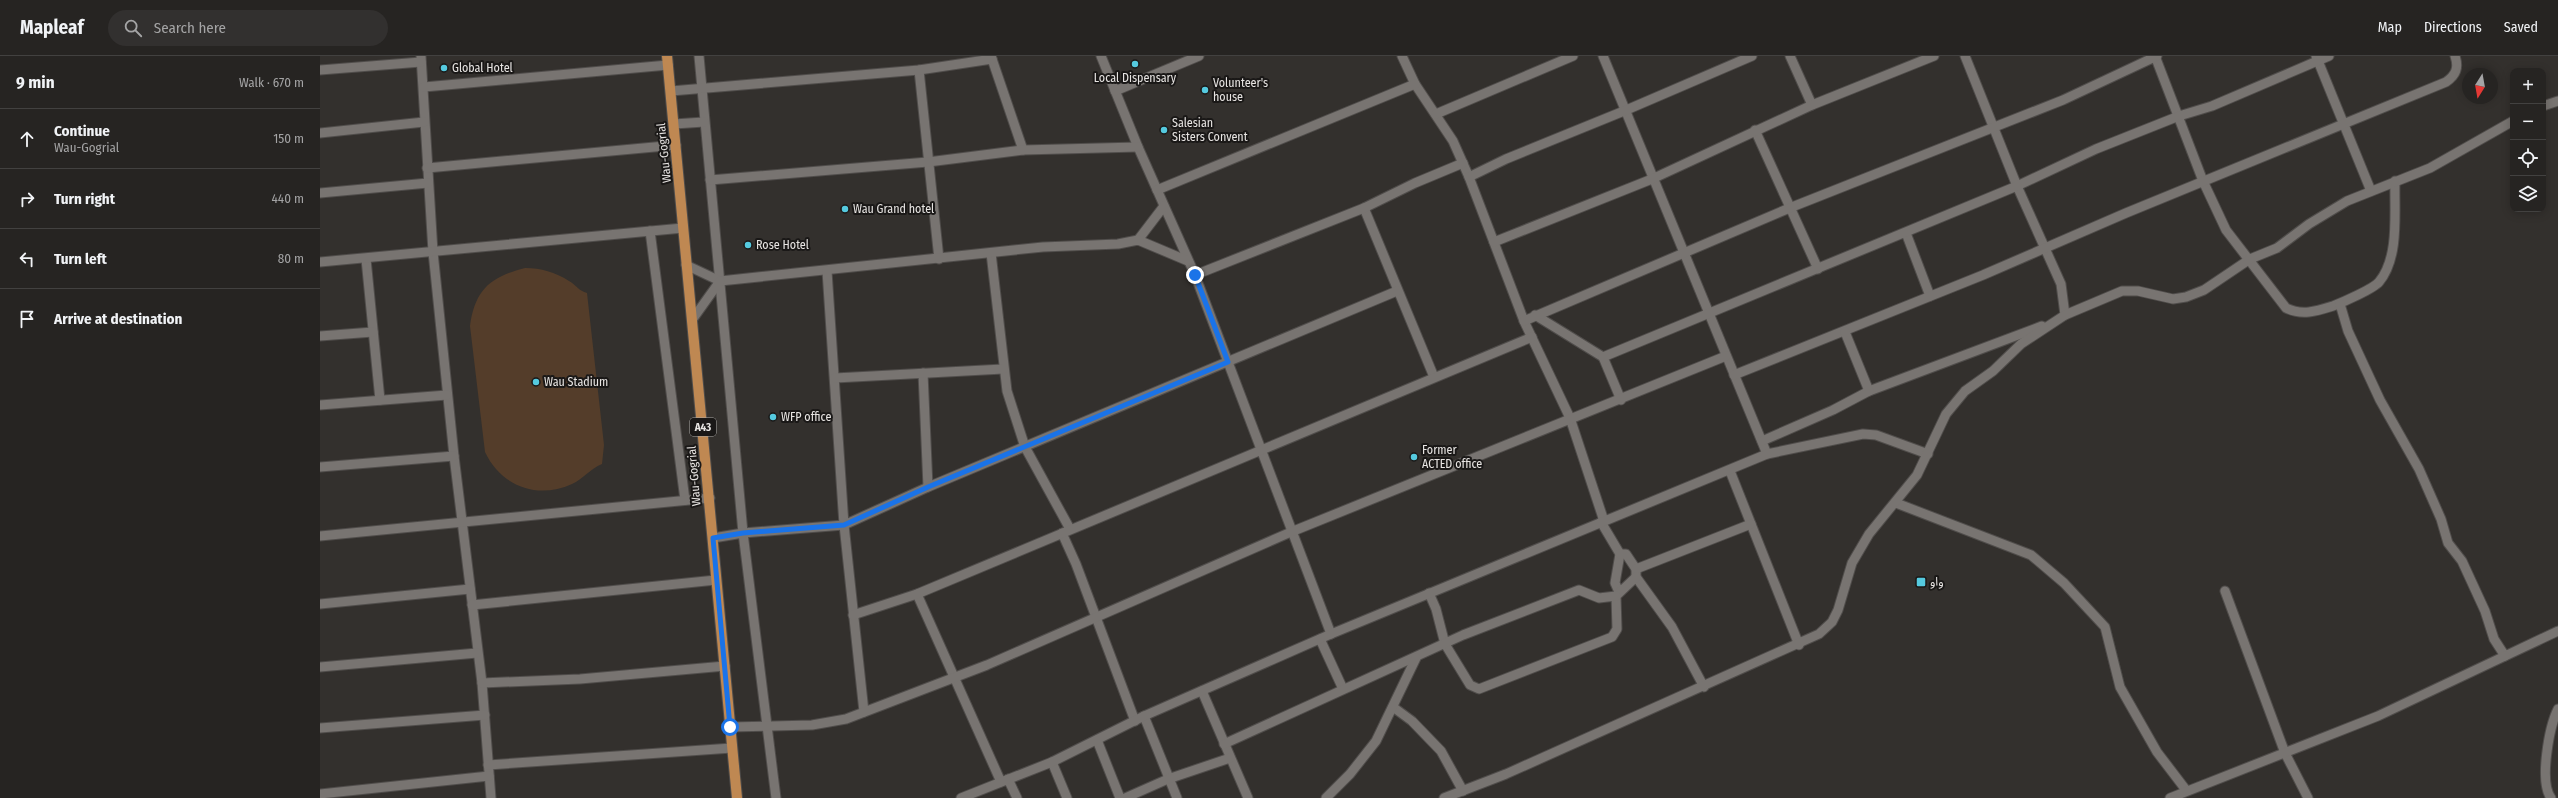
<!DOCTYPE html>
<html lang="en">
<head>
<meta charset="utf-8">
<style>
	body { margin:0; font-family:"Fira Sans Condensed","Noto Sans Arabic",sans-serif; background:#32302f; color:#f1f3f6 }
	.controls { position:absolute; right:12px; top:12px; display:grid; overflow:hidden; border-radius:8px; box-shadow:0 2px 10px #0003 }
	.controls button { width:36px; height:36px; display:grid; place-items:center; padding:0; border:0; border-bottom:1px solid #424140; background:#262422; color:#f1f3f6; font:20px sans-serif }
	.compass { position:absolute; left:2142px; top:12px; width:36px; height:36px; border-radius:50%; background:#262422; box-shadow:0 2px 10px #0003; rotate:191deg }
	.stop { position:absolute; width:12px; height:12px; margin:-9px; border:3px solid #1a73e8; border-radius:50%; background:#fff }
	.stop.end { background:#1a73e8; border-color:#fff; box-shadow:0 1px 4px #0008 }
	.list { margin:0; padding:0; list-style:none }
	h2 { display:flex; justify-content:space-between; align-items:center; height:52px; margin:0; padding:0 16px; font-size:17px }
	h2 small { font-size:13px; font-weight:400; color:#a4a4a5 }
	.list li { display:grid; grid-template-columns:26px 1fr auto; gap:12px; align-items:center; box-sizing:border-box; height:60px; padding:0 16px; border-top:1px solid #424140 }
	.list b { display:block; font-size:15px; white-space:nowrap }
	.list p { margin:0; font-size:13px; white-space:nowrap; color:#a4a4a5 }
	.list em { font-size:13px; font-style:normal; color:#a4a4a5 }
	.icon { flex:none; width:22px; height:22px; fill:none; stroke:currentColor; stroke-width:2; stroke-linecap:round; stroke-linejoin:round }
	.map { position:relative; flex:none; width:2238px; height:742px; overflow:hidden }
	header { display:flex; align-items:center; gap:24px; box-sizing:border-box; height:56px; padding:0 20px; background:#262422; border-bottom:1px solid #424140 }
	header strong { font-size:19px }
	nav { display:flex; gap:22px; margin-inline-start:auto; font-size:14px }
	.search { width:280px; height:36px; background:#32302f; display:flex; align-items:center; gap:10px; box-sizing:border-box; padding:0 14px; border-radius:22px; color:#a4a4a5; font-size:15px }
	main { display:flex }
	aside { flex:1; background:#262422 }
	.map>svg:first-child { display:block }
</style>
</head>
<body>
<header>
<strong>Mapleaf</strong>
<div class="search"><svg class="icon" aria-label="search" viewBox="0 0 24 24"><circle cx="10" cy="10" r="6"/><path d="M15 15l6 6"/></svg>Search here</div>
<nav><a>Map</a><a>Directions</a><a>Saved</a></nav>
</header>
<main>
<aside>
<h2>9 min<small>Walk · 670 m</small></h2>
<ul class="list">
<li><svg class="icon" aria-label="ahead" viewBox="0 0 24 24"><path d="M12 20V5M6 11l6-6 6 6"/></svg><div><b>Continue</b><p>Wau-Gogrial</p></div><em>150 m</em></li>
<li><svg class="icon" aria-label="right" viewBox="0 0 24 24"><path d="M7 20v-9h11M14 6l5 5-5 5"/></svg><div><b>Turn right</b></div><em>440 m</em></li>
<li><svg class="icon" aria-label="left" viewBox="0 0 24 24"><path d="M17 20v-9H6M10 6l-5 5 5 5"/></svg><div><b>Turn left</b></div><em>80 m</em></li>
<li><svg class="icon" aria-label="arrive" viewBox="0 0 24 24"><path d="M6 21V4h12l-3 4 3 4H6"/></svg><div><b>Arrive at destination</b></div></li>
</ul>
</aside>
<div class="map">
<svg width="2238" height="742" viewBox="0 0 2238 742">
	<rect width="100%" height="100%" fill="#33302d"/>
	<path fill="#543d2a" d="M205,212c16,0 30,4 44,13 7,4 10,10 18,12l17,152 -2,19c-12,5 -19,15 -30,20 -35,16 -71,2 -87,-32l-15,-126c5,-36 20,-49 55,-58z"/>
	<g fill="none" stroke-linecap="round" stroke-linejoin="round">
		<defs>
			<g id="minor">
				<polyline points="101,0 113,196 134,400 162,627 171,742"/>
				<polyline points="379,0 423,477 456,742"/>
				<polyline points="671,0 703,94"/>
				<polyline points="781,0 818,91 875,219 1011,578"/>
				<polyline points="1082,0 1095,28 1133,85 1149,121 1204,265 1250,362 1284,465"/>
				<polyline points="1283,0 1447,398"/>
				<polyline points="1470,0 1492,49"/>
				<polyline points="1645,0 1697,130 1741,228 1745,259"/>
				<path d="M1835,0l48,125 23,49 60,78c16,8 31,3 47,-2 10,-4 40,-17 46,-24 21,-25 15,-71 16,-101"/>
				<polyline points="1996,0 2051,135"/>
				<polyline points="0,14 101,6"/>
				<polyline points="599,14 619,203"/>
				<polyline points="104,31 348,9"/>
				<polyline points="351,35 599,14 672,3"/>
				<polyline points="795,35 879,0"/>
				<polyline points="2223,50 2238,45"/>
				<polyline points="1116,58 1253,0"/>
				<polyline points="354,68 384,66"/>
				<polyline points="1435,74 1498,213"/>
				<polyline points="0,77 104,66"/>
				<polyline points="107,112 356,89"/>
				<polyline points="1149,121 1186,103 1304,55 1432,0"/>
				<polyline points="390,124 608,106 703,94 818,91"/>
				<polyline points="837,134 1095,28"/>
				<polyline points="0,137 108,127"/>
				<polyline points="1044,152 1114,321"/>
				<polyline points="330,175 365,444"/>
				<polyline points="1586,177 1610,240"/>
				<polyline points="818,184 844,150"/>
				<polyline points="1174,186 1332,123 1492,49 1614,0"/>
				<polyline points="671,197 687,335 705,391 750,473"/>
				<polyline points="46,203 60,344"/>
				<polyline points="0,206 363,172"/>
				<polyline points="366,209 400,225 723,191 798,188 818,184 868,205"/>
				<polyline points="507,215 524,469 544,656"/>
				<polyline points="875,219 1044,152 1095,127 1143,107"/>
				<polyline points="2020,248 2028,275 2060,344 2099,413 2121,463 2128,487 2142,505 2165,555 2174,583 2185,600 2238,575"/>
				<polyline points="1215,259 1283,301"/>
				<polyline points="372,264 400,225"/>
				<polyline points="1204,265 1472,151 1743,44 1837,0"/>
				<polyline points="0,280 53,276"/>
				<polyline points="603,317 608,431"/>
				<path d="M1414,319l249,-100 143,-62 320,-131c10,-7 13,-14 9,-26"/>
				<polyline points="515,322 683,313"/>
				<polyline points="1549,335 1722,270"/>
				<polyline points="1301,344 1283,301 1697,130 1776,93 1859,60 1892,50 2009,0"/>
				<polyline points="0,349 127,339"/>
				<polyline points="1442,385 1513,354 1549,335 1525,276"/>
				<polyline points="0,411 134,400"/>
				<polyline points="1410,415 1479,589"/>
				<polyline points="1576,447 1711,499 1744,527 1785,571 1800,631 1837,696 1866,734"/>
				<polyline points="1281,466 1300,498 1295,527 1299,536"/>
				<polyline points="742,477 756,508 815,665"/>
				<polyline points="0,480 390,442"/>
				<polyline points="393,482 423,477 524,469 608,431 1077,235"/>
				<polyline points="1300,498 1306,498 1316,513 1316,521 1352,571 1384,631"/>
				<polyline points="1316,513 1431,468"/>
				<polyline points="1905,535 1965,697 1988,742"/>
				<polyline points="1109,537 1116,553 1125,588 1150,629 1159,633 1292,581 1297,573 1296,540 1316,521"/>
				<polyline points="597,538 681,726"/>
				<polyline points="0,548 150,533"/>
				<polyline points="152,549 396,524"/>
				<polyline points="533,559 597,538 1212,281"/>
				<polyline points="1000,583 1023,633"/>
				<polyline points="0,611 157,597"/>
				<polyline points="162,627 260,623 405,610"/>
				<polyline points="882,635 928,742"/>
				<polyline points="1073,651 1092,665 1121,695 1143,735"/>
				<polyline points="824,660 857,742"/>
				<polyline points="410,671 492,669 526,663 667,609 971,476 1406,300"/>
				<polyline points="0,672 165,659"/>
				<polyline points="777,684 800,742"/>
				<polyline points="904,688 1143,579 1259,534 1279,542 1296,540"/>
				<polyline points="732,706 747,742"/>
				<polyline points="168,709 412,692"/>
				<polyline points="688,723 697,742"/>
				<polyline points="0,738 169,720"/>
				<polyline points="641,742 732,706 824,660 1011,578 1447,398 1543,378 1556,379 1608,398"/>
				<polyline points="805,742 848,723 910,702"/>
				<polyline points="1006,742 1030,718 1056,685 1096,602"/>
				<polyline points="1124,742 1186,718 1499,578 1512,566 1518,554 1532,507 1549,478 1597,419 1626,358 1645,335 1673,315 1701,288 1745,259 1802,235 1818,235 1853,243 1866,241 1884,234 1930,203 1957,192 1989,168 2027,145 2110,112 2193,65"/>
				<polyline points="1850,742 2058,660 2185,600"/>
				<path d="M2231,742c-12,-16 -2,-71 7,-89"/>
			</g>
			<polyline id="major" points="347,0 417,742"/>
		</defs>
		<use href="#minor" stroke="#504d4b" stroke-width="11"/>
		<use href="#major" stroke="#504d4b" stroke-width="12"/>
		<use href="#minor" stroke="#787471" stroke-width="9"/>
		<use href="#major" stroke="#bf8852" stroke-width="10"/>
	</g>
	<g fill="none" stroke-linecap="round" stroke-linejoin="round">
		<polyline stroke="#1a73e8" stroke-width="5" points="410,671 393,482 423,477 524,469 608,431 908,306 875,219"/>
	</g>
	<g fill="#55cadf" stroke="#1a1817" stroke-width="1.5">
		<circle cx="815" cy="8" r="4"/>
		<circle cx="124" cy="12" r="4"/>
		<circle cx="885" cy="34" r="4"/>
		<circle cx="844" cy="74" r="4"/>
		<circle cx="525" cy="153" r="4"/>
		<circle cx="428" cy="189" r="4"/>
		<circle cx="216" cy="326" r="4"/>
		<circle cx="453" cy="361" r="4"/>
		<circle cx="1094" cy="401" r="4"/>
		<rect x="1596" y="521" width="10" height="10" rx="2"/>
	</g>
	<g text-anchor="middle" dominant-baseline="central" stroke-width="4" stroke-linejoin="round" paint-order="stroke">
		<rect fill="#1a1817" stroke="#aaa8a6" stroke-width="1" x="370" y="362" width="26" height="18" rx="3"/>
		<g font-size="11" font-weight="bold" fill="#e8e5e3">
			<text x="383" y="371">A43</text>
		</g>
		<g font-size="12" fill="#e8e5e3" stroke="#1a1817" text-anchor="start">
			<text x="132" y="12">Global Hotel</text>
			<text x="815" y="22" text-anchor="middle">Local Dispensary</text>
			<text x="893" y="27">Volunteer's<tspan x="893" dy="14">house</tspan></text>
			<text x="852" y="67">Salesian<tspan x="852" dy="14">Sisters Convent</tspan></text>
			<text x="533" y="153">Wau Grand hotel</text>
			<text x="436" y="189">Rose Hotel</text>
			<text x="224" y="326">Wau Stadium</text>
			<text x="461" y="361">WFP office</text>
			<text x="1102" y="394">Former<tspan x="1102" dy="14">ACTED office</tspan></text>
			<text x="1610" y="526">واو</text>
		</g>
		<g font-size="12" fill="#e8e5e3" stroke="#1a1817">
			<text transform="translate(344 97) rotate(-96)">Wau-Gogrial</text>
			<text transform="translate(374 420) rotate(-95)">Wau-Gogrial</text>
		</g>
	</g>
</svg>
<div class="controls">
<button>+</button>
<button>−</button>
<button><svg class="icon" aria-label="locate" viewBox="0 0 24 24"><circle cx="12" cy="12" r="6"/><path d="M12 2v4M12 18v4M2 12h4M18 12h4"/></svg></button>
<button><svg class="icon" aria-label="layers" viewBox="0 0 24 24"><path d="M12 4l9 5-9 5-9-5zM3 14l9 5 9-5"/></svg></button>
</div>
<svg class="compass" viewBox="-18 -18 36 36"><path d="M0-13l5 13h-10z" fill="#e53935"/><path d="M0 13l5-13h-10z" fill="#a4a4a5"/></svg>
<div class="stop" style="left:410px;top:671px"></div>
<div class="stop end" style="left:875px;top:219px"></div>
</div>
</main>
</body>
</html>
